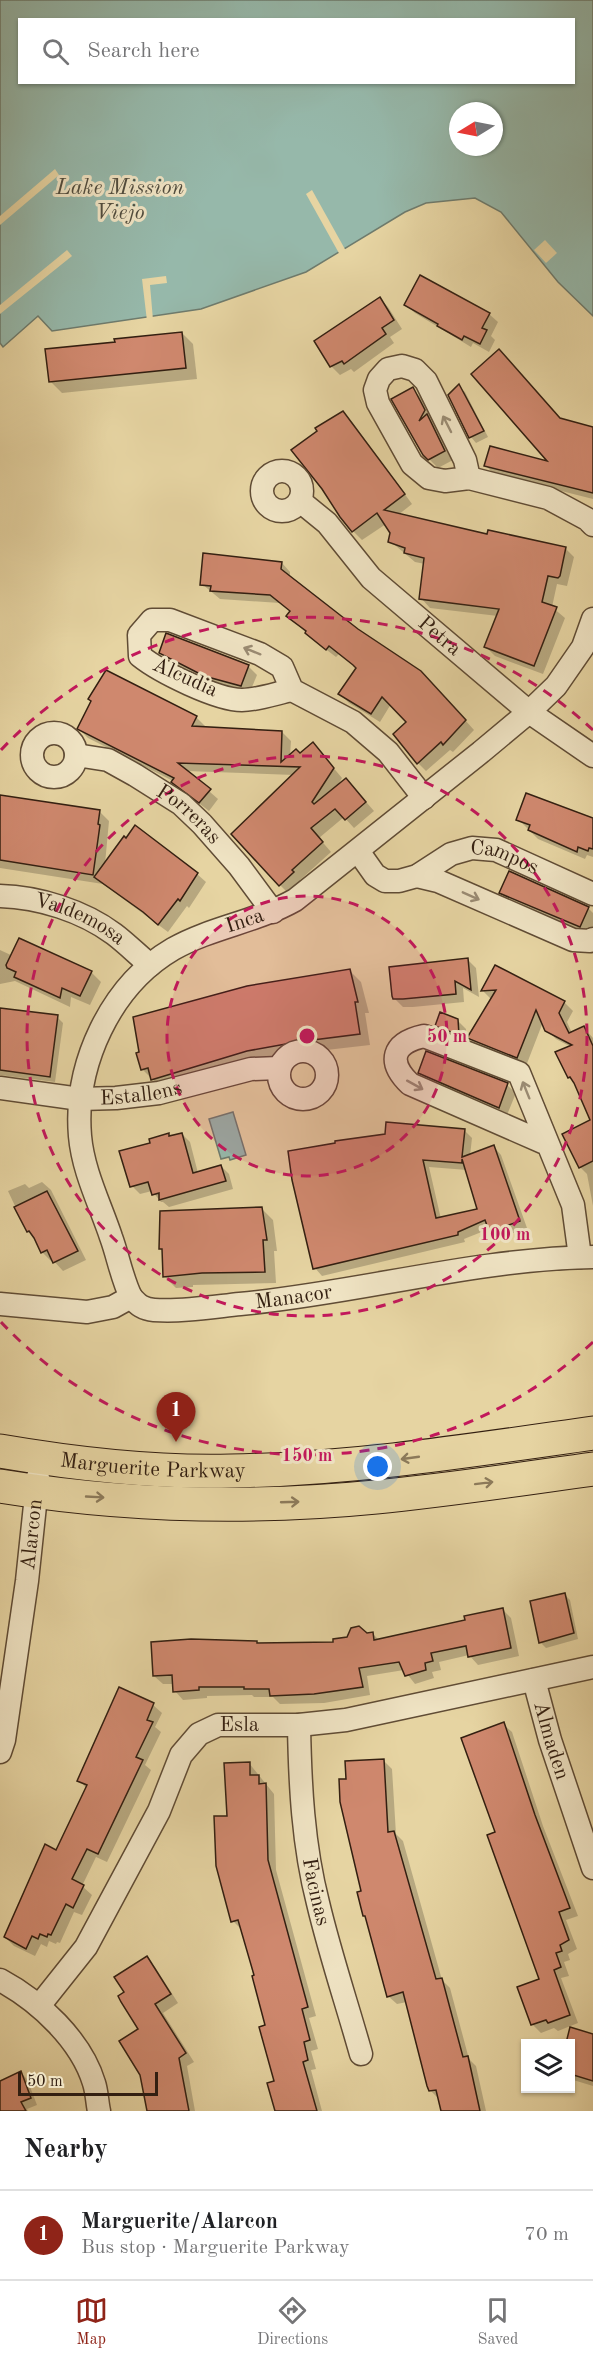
<!DOCTYPE html>
<html lang="en">
<head>
<meta charset="utf-8">
<style>
	body { margin:0; font-family:"Old Standard TT",serif; background:#f6f6f6; color:#202124 }
	.controls { position:absolute; right:18px; bottom:18px; display:grid; overflow:hidden; border-radius:0px; box-shadow:0 2px 4px #0004 }
	.controls button { width:54px; height:54px; display:grid; place-items:center; padding:0; border:0; border-bottom:2px solid #e0e0e0; background:#fff; color:#202124; font:30px sans-serif }
	.compass { position:absolute; left:449px; top:102px; width:54px; height:54px; border-radius:50%; background:#fff; box-shadow:0 2px 4px #0004; rotate:260deg }
	.scale { position:absolute; left:18px; bottom:15px; width:140px; box-sizing:border-box; padding-left:6px; border:3px solid #331f11; border-top:0; font-size:16px; line-height:21px; white-space:nowrap; color:#331f11; -webkit-text-stroke:4px #efe3c3; paint-order:stroke }
	.you { position:absolute; left:378px; top:1467px; width:21px; height:21px; margin:-15px; border:4px solid #fff; border-radius:50%; background:#1a73e8; box-shadow:0 0 0 9px #1a73e833 }
	.badge { display:grid; place-items:center; width:39px; height:39px; border-radius:50%; background:#8f2418; color:#fff; font-size:20px; font-weight:700 }
	.pin { position:absolute; translate:-50% -50px; filter:drop-shadow(0 2px 3px #0008) }
	.pin::after { content:''; position:absolute; top:32px; width:21px; height:18px; background:inherit; clip-path:polygon(0 0,100% 0,50% 100%) }
	.list { margin:0; padding:0; list-style:none }
	h2 { display:flex; justify-content:space-between; align-items:center; height:78px; margin:0; padding:0 24px; font-size:26px }
	h2 small { font-size:20px; font-weight:400; color:#757577 }
	.list li { display:grid; grid-template-columns:39px 1fr auto; gap:18px; align-items:center; box-sizing:border-box; height:90px; padding:0 24px; border-top:2px solid #e0e0e0 }
	.list b { display:block; font-size:22px; white-space:nowrap }
	.list p { margin:0; font-size:20px; white-space:nowrap; color:#757577 }
	.list em { font-size:20px; font-style:normal; color:#757577 }
	.icon { flex:none; width:33px; height:33px; fill:none; stroke:currentColor; stroke-width:2; stroke-linecap:round; stroke-linejoin:round }
	.map { position:relative; flex:none; width:593px; height:2111px; overflow:hidden }
	.search { position:absolute; background:#fff; box-shadow:0 2px 4px #0004; left:18px; right:18px; top:18px; height:66px; display:flex; align-items:center; gap:15px; box-sizing:border-box; padding:0 21px; border-radius:0px; color:#757577; font-size:22px }
	.sheet { height:168px; background:#fff }
	nav { display:flex; justify-content:space-around; align-items:center; box-sizing:border-box; height:84px; border-top:2px solid #e0e0e0; background:#fff; font-size:16px; color:#757577 }
	nav a { display:grid; justify-items:center; gap:3px }
	nav .on { color:#8f2418 }
	.map>svg:first-child { display:block }
</style>
</head>
<body>
<div class="map">
<svg width="593" height="2111" viewBox="0 0 593 2111">
	<rect width="100%" height="100%" fill="#e6d4a2"/>
	<filter id="stains"><feTurbulence type="fractalNoise" baseFrequency=".00333" numOctaves="4"/><feColorMatrix values="0 0 0 0 .2 0 0 0 0 .09 0 0 0 0 .02 0 0 0 .5 -.17"/></filter>
	<radialGradient id="worn" r=".72"><stop offset=".6" stop-color="#630" stop-opacity="0"/><stop offset="1" stop-color="#630" stop-opacity=".3"/></radialGradient>
	<g fill="#96b8aa" stroke="#6e7b6d" stroke-width="1.5" fill-rule="evenodd">
		<path d="M0,0h593v316l-35,-34 -57,-70 -26,-14 -49,5 -21,9 -99,60 -105,37 -149,22 -14,-15 -35,31 -3,-4zM20,20h554v62h-554zM458,111h36v36h-36z"/>
		<polygon points="233,1112 246,1155 230,1160 229,1157 221,1159 209,1119"/>
	</g>
	<g fill="#e6d4a2">
		<polygon points="55,169 59,175 0,225 0,216"/>
		<polygon points="312,190 346,251 340,255 306,194"/>
		<polygon points="545,240 557,253 546,263 534,250"/>
		<polygon points="67,250 72,256 0,314 0,305"/>
		<polygon points="166,276 167,283 150,285 153,320 147,321 142,279"/>
	</g>
	<g fill="#0003" fill-rule="evenodd">
		<polygon points="380,299 388,307 402,329 390,337 394,343 354,372 351,369 340,375 331,366"/>
		<polygon points="406,305 489,314 498,322 491,336 495,340 489,352 473,343 471,347 415,313"/>
		<polygon points="182,333 193,344 197,379 62,393 51,382 117,343"/>
		<polygon points="459,387 465,392 488,437 476,443 471,437 450,395"/>
		<polygon points="413,389 421,398 453,460 438,468 424,454"/>
		<polygon points="343,413 352,422 412,504 398,515 489,536 565,548 574,557 567,586 557,584 552,607 565,618 543,674 495,656 486,647 498,616 430,608 421,598 425,564 415,562 390,541 392,533 386,524 362,540 353,531 293,451"/>
		<polygon points="561,420 593,428 593,499 494,474 486,466 551,464"/>
		<polygon points="282,563 290,572 290,577 357,630 430,681 474,730 453,752 450,750 426,771 418,763 408,722 391,704 380,722 349,703 340,694 357,668 339,654 336,657 315,641 288,616 291,612 280,603 220,599 202,584"/>
		<polygon points="161,652 248,666 257,675 249,694 215,684 169,661"/>
		<polygon points="196,717 205,726 204,728 282,732 291,741 290,756 321,753 342,778 338,785 354,788 374,811 354,828 344,817 319,838 331,852 300,880 302,881 289,894 280,885 294,775 186,771 218,799 209,811 182,790 173,781 88,738 79,729"/>
		<polygon points="0,796 99,811 109,821 105,864 197,874 206,882 189,908 187,906 168,932 103,884 0,868"/>
		<polygon points="518,819 593,819 593,857 587,855 585,859 538,839"/>
		<polygon points="501,893 588,908 593,913 593,926 589,935 509,901"/>
		<polygon points="0,950 13,956 91,972 101,982 90,1005 71,997 70,1007 15,981 0,984"/>
		<polygon points="467,959 476,968 479,997 463,988 464,1002 413,1007 403,1007 394,998"/>
		<polygon points="495,967 565,1003 573,1011 567,1022 572,1033 584,1028 593,1038 593,1206 587,1174 580,1167 591,1122 575,1083 569,1077 571,1047 556,1039 547,1030 543,1022 526,1066 478,1047 469,1038 492,1000 483,991"/>
		<polygon points="350,971 361,982 369,1013 365,1013 370,1045 309,1052 259,1062 163,1090 142,1069"/>
		<polygon points="0,1009 57,1017 63,1023 55,1082 0,1075"/>
		<polygon points="457,1020 466,1029 467,1042 446,1034 437,1026"/>
		<polygon points="419,1072 507,1085 516,1093 507,1115 428,1081"/>
		<path d="M464,1130l8,8 -2,18 24,-9 7,8 26,73 -27,10 -11,-9 -25,10 1,3 -143,34 -7,-8 -22,-88zM429,1167l38,3 12,40 -38,9z"/>
		<polygon points="182,1134 190,1142 198,1173 221,1166 229,1174 233,1189 169,1207 163,1202 161,1202 152,1191 140,1194 132,1186 152,1144 168,1135 170,1137"/>
		<polygon points="42,1182 51,1190 86,1260 63,1271 53,1260 51,1261 42,1252 35,1237 22,1221 8,1191 25,1184 29,1188"/>
		<polygon points="262,1209 273,1220 277,1251 274,1251 276,1283 193,1285 193,1287 176,1288 165,1277 164,1251 161,1248"/>
		<polygon points="565,1595 570,1600 578,1639 546,1648 540,1642"/>
		<polygon points="502,1609 511,1618 519,1656 478,1665 469,1655 439,1662 441,1670 432,1672 434,1678 415,1684 404,1670 367,1676 370,1695 324,1703 280,1704 273,1697 254,1697 252,1695 207,1696 207,1698 183,1700 175,1691 174,1684 163,1684 154,1676 257,1642 259,1645 335,1643 373,1634 379,1640 466,1621"/>
		<polygon points="153,1705 162,1713 155,1727 161,1732 145,1765 151,1770 107,1862 96,1857 82,1886 92,1895 82,1915 74,1912 60,1943 57,1942 56,1944 49,1941 47,1947 41,1944 35,1956 14,1946 5,1937 57,1852 87,1789 79,1780"/>
		<polygon points="503,1724 512,1732 543,1826 578,1916 566,1920 577,1949 568,1954 570,1960 564,1962 569,1976 561,1978 578,2023 558,2031 554,2028 541,2033 532,2024 541,1980 497,1833"/>
		<polygon points="383,1760 392,1769 396,1834 403,1841 442,1980 450,1988 469,2059 476,2066 486,2111 445,2111 440,2100 430,2090 407,2002 397,2004 388,1996 363,1892 347,1780"/>
		<polygon points="249,1763 274,1794 276,1870 316,2016 309,2018 318,2049 311,2051 316,2069 311,2070 322,2111 277,2111 276,2082 266,2026 242,1930 233,1921 229,1817"/>
		<polygon points="147,1958 155,1967 178,2003 163,2013 194,2062 187,2066 195,2111 149,2111 140,2029 126,1993"/>
		<polygon points="571,2029 593,2036 593,2086 570,2079 570,2044 567,2044"/>
		<polygon points="20,2072 27,2079 37,2105 27,2109 28,2111 0,2111 0,2080"/>
	</g>
	<g fill="#cf886e" stroke="#331f11" stroke-width="1.5" fill-rule="evenodd">
		<polygon points="420,275 490,313 482,328 487,330 480,344 464,336 462,340 448,332 437,326 438,324 404,305"/>
		<polygon points="380,297 394,320 382,328 386,334 344,364 342,361 330,367 314,341"/>
		<polygon points="182,332 186,368 49,382 45,349 115,342 114,339"/>
		<polygon points="499,349 560,418 593,427 593,493 484,466 490,446 547,461 471,374"/>
		<polygon points="459,384 484,431 469,438 448,395"/>
		<polygon points="413,387 425,410 419,421 427,414 445,451 428,460 423,455 391,399"/>
		<polygon points="343,411 405,494 384,510 487,534 488,530 566,547 560,576 558,578 548,576 542,602 557,607 534,666 484,647 499,609 419,599 424,558 404,553 405,548 388,542 390,533 377,513 352,532 340,517 322,489 291,450 317,431 315,428"/>
		<polygon points="203,553 282,562 281,569 358,629 421,671 466,720 443,745 441,742 417,764 393,734 406,722 382,697 371,714 338,694 356,668 353,665 329,646 326,650 305,633 306,631 286,616 290,611 270,595 210,591 211,586 200,585"/>
		<polygon points="166,633 249,665 241,686 204,676 159,653"/>
		<polygon points="106,670 197,716 192,726 282,731 281,762 296,749 300,753 313,742 334,768 312,802 314,804 346,778 366,802 345,820 335,809 311,828 323,842 292,870 294,872 279,886 231,834 300,767 178,763 211,789 199,803 171,782 174,778 77,729 91,701 88,699"/>
		<polygon points="526,793 593,818 593,849 589,848 588,851 578,847 577,852 528,830 530,825 516,820"/>
		<polygon points="0,795 100,810 98,824 100,825 93,875 0,860"/>
		<polygon points="135,825 198,873 180,901 178,899 158,925 143,912 94,877 124,836 126,838"/>
		<polygon points="509,871 589,907 580,927 499,893"/>
		<polygon points="19,938 92,971 80,996 62,988 60,998 14,977 16,972 7,968 6,965"/>
		<polygon points="468,958 471,990 455,981 456,994 403,999 393,999 392,996 389,967"/>
		<polygon points="495,965 565,1001 559,1013 569,1033 584,1026 593,1046 593,1161 579,1168 562,1134 590,1120 574,1083 570,1077 568,1078 555,1052 572,1045 545,1031 536,1010 517,1058 467,1038 496,990 481,991"/>
		<polygon points="350,969 358,1002 355,1002 360,1034 297,1042 247,1051 151,1080 148,1068 141,1070 136,1053 139,1052 133,1017 247,986"/>
		<polygon points="0,1008 58,1015 50,1077 0,1070"/>
		<polygon points="440,1012 458,1019 459,1035 435,1026"/>
		<polygon points="426,1051 508,1083 499,1108 418,1073"/>
		<path d="M386,1122l79,7 -3,28 32,-12 26,76 -28,10h-3l-4,-11 -27,12v3l-145,34 -21,-89 -4,-29 47,-8v-2l50,-7zM462,1159l15,50 -41,9 -13,-58 39,3z"/>
		<polygon points="169,1133 169,1136 182,1133 193,1173 221,1165 226,1181 159,1200 159,1193 152,1195 148,1182 130,1187 119,1151 150,1143 149,1139"/>
		<polygon points="47,1191 78,1251 53,1263 47,1250 41,1253 34,1238 29,1231 27,1232 14,1207"/>
		<polygon points="262,1207 267,1240 263,1240 265,1272 202,1273 163,1277 162,1249 159,1249 160,1211"/>
		<polygon points="565,1593 574,1633 539,1643 530,1601"/>
		<polygon points="503,1608 511,1648 468,1657 466,1646 431,1653 433,1661 425,1663 426,1670 405,1676 399,1662 359,1668 363,1687 314,1694 270,1696 269,1689 244,1689 244,1687 199,1687 199,1690 173,1692 172,1675 153,1676 151,1642 191,1639 257,1641 257,1643 333,1642 333,1639 347,1637 351,1628 359,1626 367,1633 373,1632 374,1640 465,1620 464,1616"/>
		<polygon points="119,1687 154,1703 147,1720 153,1722 136,1757 143,1760 98,1854 87,1849 72,1879 84,1885 73,1908 66,1904 51,1935 48,1934 47,1937 40,1934 38,1939 32,1936 26,1949 4,1937 45,1844 56,1850 87,1785 77,1781"/>
		<polygon points="504,1722 535,1815 570,1908 559,1912 569,1940 560,1945 562,1951 556,1953 561,1967 554,1970 570,2015 548,2023 546,2020 531,2025 517,1987 539,1979 487,1835 495,1832 461,1738"/>
		<polygon points="384,1759 388,1832 394,1831 436,1979 442,1978 463,2057 468,2056 480,2111 441,2111 436,2090 429,2091 427,2086 403,1992 387,1997 365,1916 363,1916 357,1892 361,1891 340,1802 339,1779 346,1779 345,1761"/>
		<polygon points="250,1762 250,1775 259,1775 259,1784 266,1783 268,1860 308,2007 302,2009 310,2040 304,2042 308,2060 303,2062 317,2111 275,2111 267,2083 274,2081 259,2027 265,2025 252,1976 254,1975 238,1920 231,1922 216,1866 214,1816 227,1816 224,1763"/>
		<polygon points="147,1956 171,1994 155,2004 186,2053 179,2058 189,2111 147,2111 140,2075 119,2041 138,2029 121,2002 118,1996 124,1992 114,1977"/>
		<polygon points="570,2027 593,2034 593,2081 570,2074 570,2043 566,2043"/>
		<polygon points="21,2071 31,2098 21,2102 26,2111 0,2111 0,2081"/>
	</g>
	<g fill="none" stroke-linecap="round" stroke-linejoin="round">
		<defs>
			<g id="minor">
				<circle cx="282" cy="491" r="20"/>
				<polyline points="469,478 465,460 426,381 415,370 402,366 388,369 379,379 375,390 378,403 412,464 429,478 445,481 469,478 548,498 587,519 593,525"/>
				<path id="s1" d="M300,501l27,22 44,55 158,134 64,44"/>
				<path d="M292,690c-15,3 -34,10 -50,10 -25,0 -82,-28 -102,-44l-1,-21 13,-15h18l90,34 22,13 10,23 61,32 35,30 36,46"/>
				<circle cx="54" cy="755" r="22"/>
				<path id="s2" d="M76,755l32,5 27,15 46,29 21,20 37,42 34,46"/>
				<path id="s3" d="M358,851l17,24 10,6h14l18,-5 34,-22 21,-6 24,2 97,44"/>
				<polyline points="417,876 438,881 573,940 590,941 593,939"/>
				<path id="s4" d="M0,896c39,1 83,15 114,38 12,9 24,21 36,31"/>
				<circle cx="303" cy="1075" r="24"/>
				<path id="s5" d="M0,1088l80,11 36,-1 43,-5 92,-24 28,-1"/>
				<path d="M547,1144l-137,-60c-23,-22 -18,-41 14,-48l95,37 54,132 7,52"/>
				<path id="s6" d="M131,1297c-9,-18 -13,-41 -20,-60 -11,-33 -28,-66 -31,-101 -6,-71 30,-150 93,-187 39,-22 83,-27 122,-49l186,-148 48,-40 27,-26 27,-39 10,-28"/>
				<path id="s7" d="M0,1304l87,8 26,-5 18,-10c7,8 12,12 23,13 28,2 58,-3 86,-6 118,-11 234,-45 353,-47"/>
				<path id="s8" d="M534,1680l16,60 43,128"/>
				<path id="s9" d="M299,1725c1,59 4,120 19,178 12,51 29,101 43,151"/>
				<path id="s10" d="M0,1752l4,-12 23,-159 11,-104"/>
				<path d="M0,1980c39,21 81,60 94,103 3,9 3,19 5,28"/>
				<path id="s11" d="M39,2006l47,-59 73,-136 22,-56 18,-21 19,-9h81l47,-5 247,-53"/>
			</g>
			<g id="primary">
				<path id="s12" d="M0,1451c76,13 154,22 231,20 122,-2 242,-21 362,-38"/>
				<path d="M0,1486c123,20 253,23 376,11 73,-7 145,-18 217,-28"/>
			</g>
		</defs>
		<use href="#minor" stroke="#604c35" stroke-width="25"/>
		<use href="#primary" stroke="#331f11" stroke-width="35"/>
		<use href="#minor" stroke="#efe3c3" stroke-width="22"/>
		<use href="#primary" stroke="#e6d4a2" stroke-width="33"/>
	</g>
	<defs><path id="oneway-shaft" d="M-6 0H5M1.5-3L5.5 0L1.5 3" fill="none" stroke-width="1.6" stroke-linecap="round" stroke-linejoin="round" transform="scale(1.5)"/></defs>
	<g stroke="#9a8b73">
		<use href="#oneway-shaft" transform="translate(447 424) rotate(-117)"/>
		<use href="#oneway-shaft" transform="translate(252 651) rotate(-158)"/>
		<use href="#oneway-shaft" transform="translate(471 896) rotate(24)"/>
		<use href="#oneway-shaft" transform="translate(415 1085) rotate(29)"/>
		<use href="#oneway-shaft" transform="translate(526 1090) rotate(-112)"/>
	</g>
	<g stroke="#8c7a5a">
		<use href="#oneway-shaft" transform="translate(410 1458) rotate(172)"/>
		<use href="#oneway-shaft" transform="translate(484 1483) rotate(-7)"/>
		<use href="#oneway-shaft" transform="translate(95 1497) rotate(3)"/>
		<use href="#oneway-shaft" transform="translate(290 1502) rotate(-2)"/>
	</g>
	<circle cx="307" cy="1036" r="140" fill="#c2185b" fill-opacity=".12"/>
	<g fill="none" stroke="#c2185b" stroke-width="3" stroke-dasharray="10 8">
		<circle cx="307" cy="1036" r="140"/>
		<circle cx="307" cy="1036" r="280"/>
		<path d="M593 1342A419 419 0 0 1 1 1322M1 750A419 419 0 0 1 593 730"/>
	</g>
	<g text-anchor="middle" dominant-baseline="central" stroke-width="6" stroke-linejoin="round" paint-order="stroke">
		<g font-size="21" fill="#331f11" stroke="#efe3c3">
			<text stroke="none"><textPath href="#s1" startOffset="195">Petra</textPath></text>
			<text transform="translate(185 678) rotate(24)">Alcudia</text>
			<text stroke="none"><textPath href="#s2" startOffset="130">Porreras</textPath></text>
			<text stroke="none"><textPath href="#s3" startOffset="170">Campos</textPath></text>
			<text stroke="none"><textPath href="#s6" startOffset="466">Inca</textPath></text>
			<text stroke="none"><textPath href="#s4" startOffset="84">Valdemosa</textPath></text>
			<text stroke="none"><textPath href="#s5" startOffset="142">Estallens</textPath></text>
			<text stroke="none"><textPath href="#s7" startOffset="302">Manacor</textPath></text>
			<text stroke="none"><textPath href="#s12" startOffset="154">Marguerite Parkway</textPath></text>
			<text stroke="none"><textPath href="#s10" startOffset="220">Alarcon</textPath></text>
			<text stroke="none"><textPath href="#s11" startOffset="360">Esla</textPath></text>
			<text stroke="none"><textPath href="#s8" startOffset="63">Almaden</textPath></text>
			<text stroke="none"><textPath href="#s9" startOffset="168">Facinas</textPath></text>
		</g>
		<g font-size="22" font-style="italic" fill="#514d3f" stroke="#efe3c3">
			<text x="120" y="188">Lake Mission<tspan x="120" dy="25">Viejo</tspan></text>
		</g>
	</g>
	<circle cx="307" cy="1036" r="9" fill="#c2185b" stroke="#efe3c3" stroke-width="3"/>
	<g font-size="18" text-anchor="middle" font-weight="bold" fill="#c2185b" stroke="#efe3c3" stroke-width="6" stroke-linejoin="round" paint-order="stroke">
		<text x="447" y="1042">50 m</text>
		<text x="505" y="1240">100 m</text>
		<text x="307" y="1461">150 m</text>
	</g>
	<rect width="100%" height="100%" filter="url(#stains)"/>
	<rect width="100%" height="100%" fill="url(#worn)"/>
</svg>
<div class="controls">
<button><svg class="icon" aria-label="layers" viewBox="0 0 24 24"><path d="M12 4l9 5-9 5-9-5zM3 14l9 5 9-5"/></svg></button>
</div>
<svg class="compass" viewBox="-18 -18 36 36"><path d="M0-13l5 13h-10z" fill="#e53935"/><path d="M0 13l5-13h-10z" fill="#757577"/></svg>
<div class="scale">50 m</div>
<div class="you"></div>
<div class="pin badge" style="left:176px;top:1442px">1</div>
<div class="search"><svg class="icon" aria-label="search" viewBox="0 0 24 24"><circle cx="10" cy="10" r="6"/><path d="M15 15l6 6"/></svg>Search here</div>
</div>
<section class="sheet">
<h2>Nearby<small></small></h2>
<ul class="list">
<li><span class="badge">1</span><div><b>Marguerite/Alarcon</b><p>Bus stop · Marguerite Parkway</p></div><em>70 m</em></li>
</ul>
</section>
<nav>
<a class="on"><svg class="icon" aria-label="map" viewBox="0 0 24 24"><path d="M3 6l6-2 6 2 6-2v14l-6 2-6-2-6 2zM9 4v14M15 6v14"/></svg>Map</a>
<a><svg class="icon" aria-label="directions" viewBox="0 0 24 24"><path d="M12 3l9 9-9 9-9-9zM9 14v-3h6M13 9l2 2-2 2"/></svg>Directions</a>
<a><svg class="icon" aria-label="saved" viewBox="0 0 24 24"><path d="M7 4h10v16l-5-4-5 4z"/></svg>Saved</a>
</nav>
</body>
</html>
